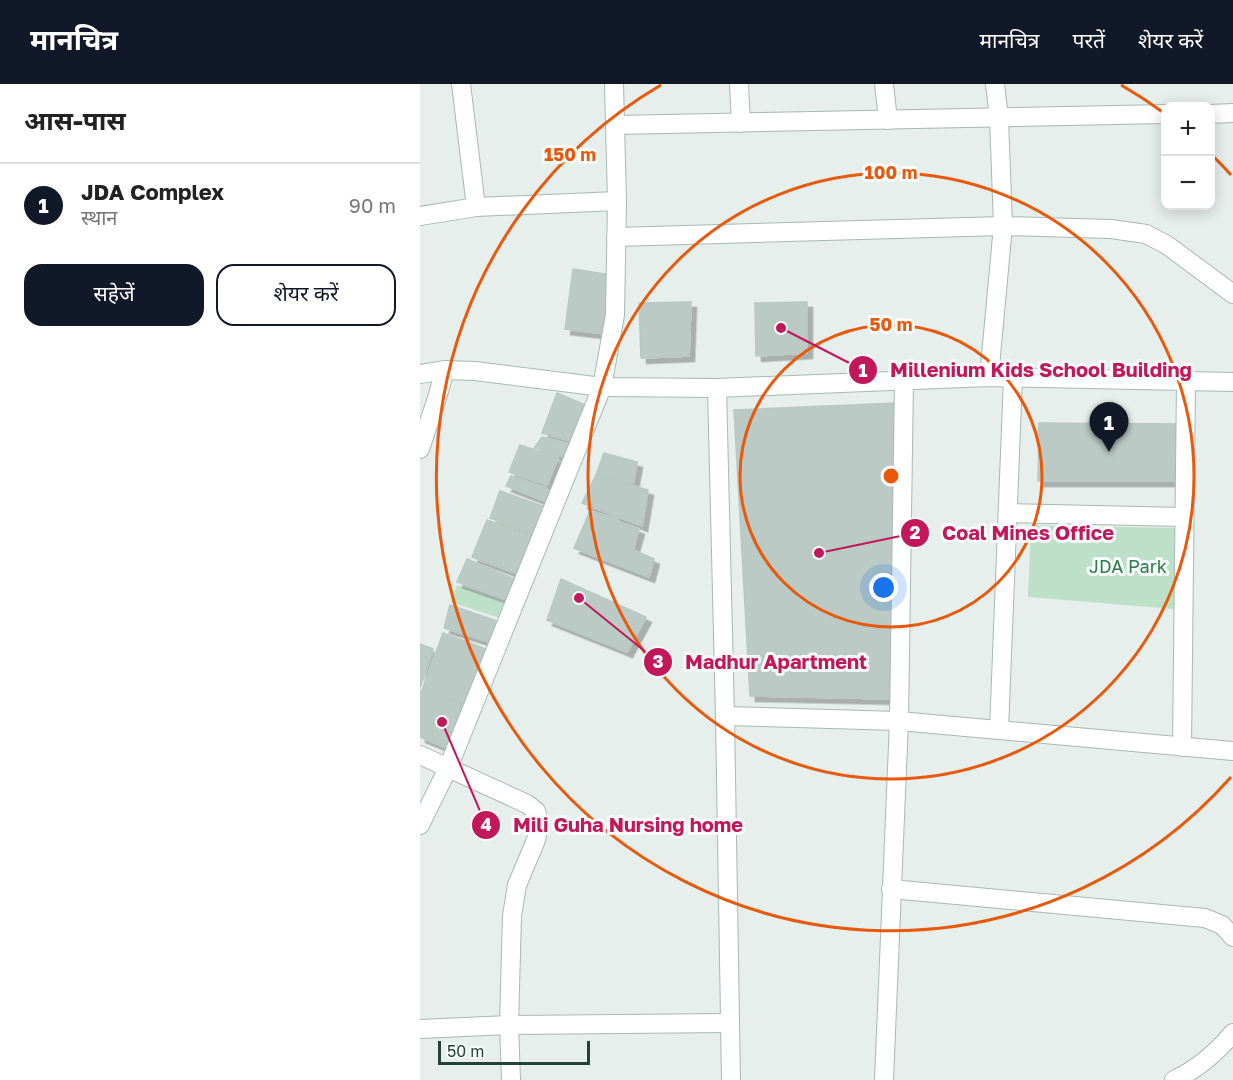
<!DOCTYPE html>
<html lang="hi">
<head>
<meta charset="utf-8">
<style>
	body { margin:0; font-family:"Golos Text","Noto Sans Devanagari",sans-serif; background:#f2f2f2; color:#222 }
	.controls { position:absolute; right:18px; top:18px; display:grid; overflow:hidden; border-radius:12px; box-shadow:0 3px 15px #0003 }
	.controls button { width:54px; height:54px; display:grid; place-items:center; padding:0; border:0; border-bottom:2px solid #e0e0e0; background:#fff; color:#222; font:30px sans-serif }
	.scale { position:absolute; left:18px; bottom:15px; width:152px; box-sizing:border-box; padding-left:6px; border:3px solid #24423a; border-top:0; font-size:16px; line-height:21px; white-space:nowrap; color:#24423a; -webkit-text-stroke:4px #f7fbf9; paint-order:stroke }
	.you { position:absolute; left:464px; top:504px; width:21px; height:21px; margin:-15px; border:4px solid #fff; border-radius:50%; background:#1a73e8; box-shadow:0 0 0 9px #1a73e833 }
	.badge { display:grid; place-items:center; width:39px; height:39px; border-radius:50%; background:#111827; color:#fff; font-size:20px; font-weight:700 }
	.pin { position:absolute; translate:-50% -50px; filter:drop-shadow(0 2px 3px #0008) }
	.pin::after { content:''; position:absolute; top:32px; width:21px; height:18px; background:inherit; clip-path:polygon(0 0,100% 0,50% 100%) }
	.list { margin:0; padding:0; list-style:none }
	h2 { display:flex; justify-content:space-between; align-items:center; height:78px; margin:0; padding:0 24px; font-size:26px }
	h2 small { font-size:20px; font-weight:400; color:#767676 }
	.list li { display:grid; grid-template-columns:39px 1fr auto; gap:18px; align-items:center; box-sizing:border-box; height:84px; padding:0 24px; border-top:2px solid #e0e0e0 }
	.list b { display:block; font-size:22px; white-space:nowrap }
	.list p { margin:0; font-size:20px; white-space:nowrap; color:#767676 }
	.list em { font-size:20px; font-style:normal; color:#767676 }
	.actions { display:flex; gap:12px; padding:18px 24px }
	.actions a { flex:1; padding:14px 0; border:2px solid #111827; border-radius:18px; text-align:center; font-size:21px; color:#111827 }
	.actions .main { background:#111827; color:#fff }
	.map { position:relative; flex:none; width:813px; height:996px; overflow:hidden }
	header { display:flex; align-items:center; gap:36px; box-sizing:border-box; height:84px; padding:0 30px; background:#111827; color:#fff }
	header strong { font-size:28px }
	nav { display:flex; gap:33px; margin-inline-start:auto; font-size:21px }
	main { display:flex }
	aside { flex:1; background:#fff }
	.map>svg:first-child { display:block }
</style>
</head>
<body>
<header>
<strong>मानचित्र</strong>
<nav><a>मानचित्र</a><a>परतें</a><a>शेयर करें</a></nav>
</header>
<main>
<aside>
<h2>आस-पास<small></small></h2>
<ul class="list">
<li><span class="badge">1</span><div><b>JDA Complex</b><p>स्थान</p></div><em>90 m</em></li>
</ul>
<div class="actions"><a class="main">सहेजें</a><a>शेयर करें</a></div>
</aside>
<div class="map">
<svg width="813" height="996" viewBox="0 0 813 996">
	<defs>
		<filter id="shadow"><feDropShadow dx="5.5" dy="5.5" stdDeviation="0" flood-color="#0004"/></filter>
	</defs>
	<rect width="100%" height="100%" fill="#e6efeb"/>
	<g fill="#bfe0c8">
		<polygon points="611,441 758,444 754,525 608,513"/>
		<polygon points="37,501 88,520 82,535 31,518"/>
	</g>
	<g fill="#bbcac4" stroke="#b8c9c2" stroke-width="1.5" filter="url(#shadow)">
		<polygon points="153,185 191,191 185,250 145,245"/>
		<polygon points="271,218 269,272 221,274 219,219"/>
		<polygon points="387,218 387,269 336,272 335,219"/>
		<polygon points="137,309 165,321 151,357 122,349"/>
		<polygon points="476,319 475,615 330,612 314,326"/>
		<polygon points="619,339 760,340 760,397 618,397"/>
		<polygon points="122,353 149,360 144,373 114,364"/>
		<polygon points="100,361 138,374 127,401 89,388"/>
		<polygon points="184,369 217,378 213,400 176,391"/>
		<polygon points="176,391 228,406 222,442 162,419"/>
		<polygon points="91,392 126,404 128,407 135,409 130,419 86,402"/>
		<polygon points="80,407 128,424 113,450 70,434"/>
		<polygon points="170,427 198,435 199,438 219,445 213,466 234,475 229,493 154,464"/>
		<polygon points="67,436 113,453 101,491 52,473"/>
		<polygon points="47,475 97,496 90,517 37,498"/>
		<polygon points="141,495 226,533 207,568 127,536"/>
		<polygon points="30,521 80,538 73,559 24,544"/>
		<polygon points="23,549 71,567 50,621 2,606"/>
		<polygon points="0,560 13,565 0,604"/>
		<polygon points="0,607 49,624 32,666 0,653"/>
	</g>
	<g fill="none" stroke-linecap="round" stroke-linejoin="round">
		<defs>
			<g id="street">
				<polyline points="41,0 56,123"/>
				<polyline points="319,0 321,39"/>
				<polyline points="464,0 468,36"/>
				<polyline points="790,30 813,29"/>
				<polyline points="196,41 746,30"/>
				<polyline points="0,132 56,123 197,117"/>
				<polyline points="196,153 583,142 691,145 726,150 747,161 813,210"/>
				<polyline points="569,293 583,142 579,34 575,0"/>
				<polyline points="297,304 305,632 311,996"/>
				<polyline points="0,365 17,314 25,286"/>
				<polyline points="588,429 764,433"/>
				<polyline points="305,632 479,637 813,667"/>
				<polyline points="579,646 593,294"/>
				<polyline points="762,663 766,297"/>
				<polyline points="0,671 107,720 116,727 119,739 116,756 97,801 92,832 89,941 91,996"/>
				<polyline points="471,805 785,834 802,841 813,853"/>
				<polyline points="0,945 89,941 310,939"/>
				<polyline points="464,996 479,637 484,297"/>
				<path d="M754,996c24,-11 42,-27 59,-47"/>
			</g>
			<g id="secondary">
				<polyline points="0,290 25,286 55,287 182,303 297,304 569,293 813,298"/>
				<polyline points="0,741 28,684 182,303 195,231 197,117 194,0"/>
			</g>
		</defs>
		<use href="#street" stroke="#a8b8b2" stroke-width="20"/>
		<use href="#secondary" stroke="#a4bbb3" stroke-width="20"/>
		<use href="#street" stroke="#fff" stroke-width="18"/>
		<use href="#secondary" stroke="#fff" stroke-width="18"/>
	</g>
	<g fill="none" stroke="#e8590c" stroke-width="3">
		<circle cx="471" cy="392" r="151"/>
		<circle cx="471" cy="392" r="303"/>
		<path d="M811 693A454 454 0 1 1 241 1M701 1A454 454 0 0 1 744 29M792 71A454 454 0 0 1 811 91"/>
	</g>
	<g text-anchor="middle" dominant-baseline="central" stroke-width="6" stroke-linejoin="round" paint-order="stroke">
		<g font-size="18" fill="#2d7a4b" stroke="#f7fbf9">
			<text x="708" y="482">JDA Park</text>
		</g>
	</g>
	<circle cx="471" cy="392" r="9" fill="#e8590c" stroke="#f7fbf9" stroke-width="3"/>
	<g font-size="18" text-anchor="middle" font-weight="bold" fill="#e8590c" stroke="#f7fbf9" stroke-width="6" stroke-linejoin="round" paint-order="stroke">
		<text x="150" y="77">150 m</text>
		<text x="471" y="95">100 m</text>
		<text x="471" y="247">50 m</text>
	</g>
	<path fill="none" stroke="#c2185b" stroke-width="2" d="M361 244L443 286M399 469L495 449M159 514L238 578M22 638L66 741"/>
	<g fill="#c2185b" stroke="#f7fbf9" stroke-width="2">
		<circle cx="361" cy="244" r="6"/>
		<circle cx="399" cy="469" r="6"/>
		<circle cx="159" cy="514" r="6"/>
		<circle cx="22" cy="638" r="6"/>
		<circle cx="443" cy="286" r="15"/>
		<circle cx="495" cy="449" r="15"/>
		<circle cx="238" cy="578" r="15"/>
		<circle cx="66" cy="741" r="15"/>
	</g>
	<g font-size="18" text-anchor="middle" font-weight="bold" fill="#fff">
		<text x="443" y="293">1</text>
		<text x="495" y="455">2</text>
		<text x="238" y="584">3</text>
		<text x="66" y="747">4</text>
	</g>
	<g font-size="20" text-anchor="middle" font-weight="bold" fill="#c2185b" stroke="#f7fbf9" stroke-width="6" stroke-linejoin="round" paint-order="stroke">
		<text x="621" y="293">Millenium Kids School Building</text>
		<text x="608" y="456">Coal Mines Office</text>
		<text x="356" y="585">Madhur Apartment</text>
		<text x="208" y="748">Mili Guha Nursing home</text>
	</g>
</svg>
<div class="controls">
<button>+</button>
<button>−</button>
</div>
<div class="scale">50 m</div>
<div class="you"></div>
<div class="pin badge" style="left:689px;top:368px">1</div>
</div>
</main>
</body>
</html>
